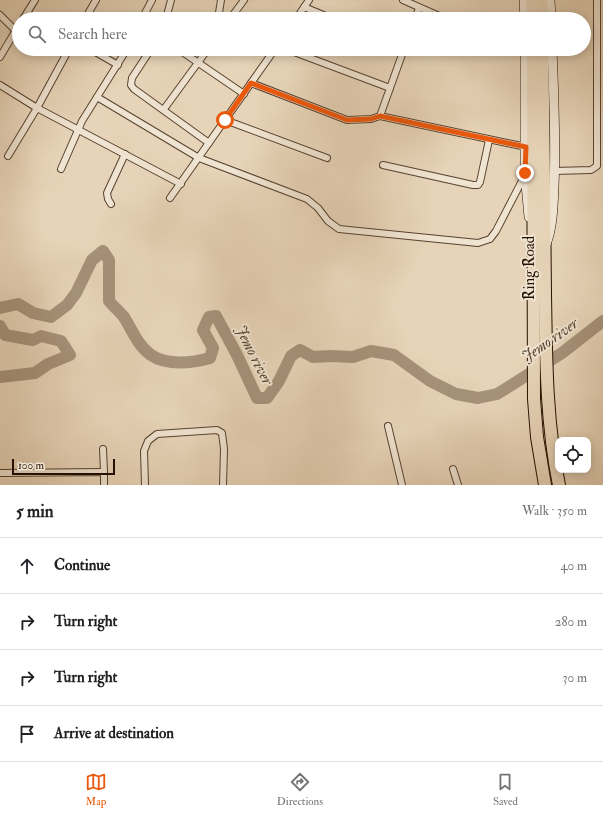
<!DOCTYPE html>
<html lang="en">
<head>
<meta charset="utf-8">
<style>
	body { margin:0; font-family:"IM FELL Double Pica",serif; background:#f6f6f6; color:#202124 }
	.controls { position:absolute; right:12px; bottom:12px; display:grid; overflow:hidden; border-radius:8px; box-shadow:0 2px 10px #0003 }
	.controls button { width:36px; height:36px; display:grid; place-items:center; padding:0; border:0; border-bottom:1px solid #e0e0e0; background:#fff; color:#202124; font:20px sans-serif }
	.scale { position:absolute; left:12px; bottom:10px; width:103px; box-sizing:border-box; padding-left:4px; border:2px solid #271101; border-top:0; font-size:11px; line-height:14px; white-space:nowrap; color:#271101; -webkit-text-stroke:3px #efe3d1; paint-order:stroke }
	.stop { position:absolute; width:12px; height:12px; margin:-9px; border:3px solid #ea580c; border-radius:50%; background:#fff }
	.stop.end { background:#ea580c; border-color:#fff; box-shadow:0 1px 4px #0008 }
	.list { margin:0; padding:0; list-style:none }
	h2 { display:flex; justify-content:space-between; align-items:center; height:52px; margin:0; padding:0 16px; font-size:17px }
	h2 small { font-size:13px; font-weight:400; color:#757577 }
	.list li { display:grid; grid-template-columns:26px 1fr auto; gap:12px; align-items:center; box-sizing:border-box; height:56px; padding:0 16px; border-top:1px solid #e0e0e0 }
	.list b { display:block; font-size:15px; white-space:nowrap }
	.list em { font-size:13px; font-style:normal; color:#757577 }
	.icon { flex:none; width:22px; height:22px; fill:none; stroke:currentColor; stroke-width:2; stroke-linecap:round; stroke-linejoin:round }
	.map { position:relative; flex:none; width:603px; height:485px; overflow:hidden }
	.search { position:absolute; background:#fff; box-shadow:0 2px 10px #0003; left:12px; right:12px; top:12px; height:44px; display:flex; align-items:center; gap:10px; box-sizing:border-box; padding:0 14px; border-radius:22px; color:#757577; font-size:15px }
	.sheet { height:276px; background:#fff }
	nav { display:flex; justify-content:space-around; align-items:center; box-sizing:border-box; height:56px; border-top:1px solid #e0e0e0; background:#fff; font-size:11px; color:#757577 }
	nav a { display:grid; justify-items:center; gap:2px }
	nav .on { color:#ea580c }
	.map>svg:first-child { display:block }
</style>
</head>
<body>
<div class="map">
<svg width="603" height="485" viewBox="0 0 603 485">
	<rect width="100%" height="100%" fill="#e7d4b8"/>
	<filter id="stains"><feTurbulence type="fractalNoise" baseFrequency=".005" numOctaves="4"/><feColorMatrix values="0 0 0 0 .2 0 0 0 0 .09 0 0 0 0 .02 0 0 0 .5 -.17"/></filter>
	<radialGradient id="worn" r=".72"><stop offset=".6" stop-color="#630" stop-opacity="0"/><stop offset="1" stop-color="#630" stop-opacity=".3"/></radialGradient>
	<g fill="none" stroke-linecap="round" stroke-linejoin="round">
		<g stroke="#a6927a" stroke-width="12">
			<path d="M0,308l18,-4 15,9 18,4 16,-12 9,-12 16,-33 11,-9 6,9v41c5,6 11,11 15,16 8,13 14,29 27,38 16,11 42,8 59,3l3,-10 -10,-18 6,-13 7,-1 21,39 20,43h10l12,-17 12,-25 9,-6 13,7 18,-1 22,1 18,-6 23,4 36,26 26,13 22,4 19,-4 13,-8 52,-33 41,-32"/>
			<polyline points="0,326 5,335 33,340 41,336 61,341 70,355 48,364 35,373 0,377"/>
		</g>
		<defs>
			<g id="street">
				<polyline points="403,0 446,19"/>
				<polyline points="304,7 333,19"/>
				<polyline points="27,13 37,19"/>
				<polyline points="0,15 16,31"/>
				<polyline points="23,19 35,0"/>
				<polyline points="85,19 96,0"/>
				<polyline points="142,19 152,0"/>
				<polyline points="166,19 171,0"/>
				<polyline points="218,19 221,0"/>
				<polyline points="230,19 244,0"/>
				<polyline points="296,19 309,0"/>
				<polyline points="415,19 419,8"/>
				<polyline points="90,49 118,65"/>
				<polyline points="127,49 97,97 199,158 307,199 318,208 328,221 339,229 478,243 490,239 496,231 525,175"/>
				<polyline points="151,49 132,78 131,85 134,89 209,143"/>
				<polyline points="178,49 244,94"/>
				<polyline points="286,49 390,88"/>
				<polyline points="0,57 19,25"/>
				<polyline points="251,83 347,120 371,119 380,116 526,147"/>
				<polyline points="0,85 37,108 181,184"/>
				<polyline points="164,109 208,49"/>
				<polyline points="380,116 404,49"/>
				<polyline points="225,120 327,158"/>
				<polyline points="8,156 37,108 69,49"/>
				<polyline points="383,165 473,185 478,185 480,182 489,140"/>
				<polyline points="61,169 82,121 97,97"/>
				<polyline points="554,171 591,170 597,166 597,0"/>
				<polyline points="170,198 275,49"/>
				<polyline points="111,204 108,199 107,193 125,154"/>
				<polyline points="388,426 402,485"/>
				<polyline points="103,449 104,472"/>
				<polyline points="453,469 458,485"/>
				<polyline points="0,473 104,472 104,485"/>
				<polyline points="145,485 144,451 148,441 157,434 217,430 222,433 224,449 223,485"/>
			</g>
			<g id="secondary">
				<polyline points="524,0 525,19"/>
				<polyline points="550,0 551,19"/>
				<polyline points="525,49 525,173 529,217"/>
				<path d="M546,244c7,-18 7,-38 8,-57 2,-46 0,-92 -2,-138"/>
			</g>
			<g id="highway">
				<polyline points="532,0 533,19"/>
				<polyline points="541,0 542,19"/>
				<polyline points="533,49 534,399 537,437 545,485"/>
				<path d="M542,49c2,81 2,162 3,243 1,64 1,130 14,193"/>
			</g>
		</defs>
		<use href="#street" stroke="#57422f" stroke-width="8"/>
		<use href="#secondary" stroke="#271101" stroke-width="10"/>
		<use href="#highway" stroke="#271101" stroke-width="14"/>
		<use href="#street" stroke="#efe3d1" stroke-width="6"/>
		<use href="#secondary" stroke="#efe3d1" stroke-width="9"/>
		<use href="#highway" stroke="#e7d4b8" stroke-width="12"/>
	</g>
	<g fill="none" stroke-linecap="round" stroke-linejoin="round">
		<polyline stroke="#ea580c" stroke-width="5" points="225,120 251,83 347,120 371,119 380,116 526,147 525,173"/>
	</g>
	<g text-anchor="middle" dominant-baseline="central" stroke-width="4" stroke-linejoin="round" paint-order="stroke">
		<g font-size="15" fill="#271101" stroke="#efe3d1">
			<text transform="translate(529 268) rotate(-90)">Ring Road</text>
		</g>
		<g font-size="16" font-style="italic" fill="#5a4531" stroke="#efe3d1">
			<text transform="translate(550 340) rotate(-35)">Jemo river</text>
			<text transform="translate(254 355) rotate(63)">Jemo river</text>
		</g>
	</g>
	<rect width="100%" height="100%" filter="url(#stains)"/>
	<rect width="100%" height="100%" fill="url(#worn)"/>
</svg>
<div class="controls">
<button><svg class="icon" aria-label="locate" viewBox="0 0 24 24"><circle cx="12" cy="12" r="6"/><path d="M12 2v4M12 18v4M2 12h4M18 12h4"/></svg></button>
</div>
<div class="scale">100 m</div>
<div class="stop" style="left:225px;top:120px"></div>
<div class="stop end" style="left:525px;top:173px"></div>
<div class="search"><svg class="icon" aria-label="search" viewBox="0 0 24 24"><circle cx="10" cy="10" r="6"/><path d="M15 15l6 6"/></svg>Search here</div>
</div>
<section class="sheet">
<h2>5 min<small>Walk · 350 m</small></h2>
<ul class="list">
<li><svg class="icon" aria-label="ahead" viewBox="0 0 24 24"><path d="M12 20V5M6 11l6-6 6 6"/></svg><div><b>Continue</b></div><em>40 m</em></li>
<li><svg class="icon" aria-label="right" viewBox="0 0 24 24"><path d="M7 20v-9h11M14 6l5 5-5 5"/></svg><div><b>Turn right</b></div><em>280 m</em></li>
<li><svg class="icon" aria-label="right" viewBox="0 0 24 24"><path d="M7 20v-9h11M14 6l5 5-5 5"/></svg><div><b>Turn right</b></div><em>30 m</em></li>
<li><svg class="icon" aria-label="arrive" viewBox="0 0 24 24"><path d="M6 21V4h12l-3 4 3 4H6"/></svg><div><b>Arrive at destination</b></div></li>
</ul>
</section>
<nav>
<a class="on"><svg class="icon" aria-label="map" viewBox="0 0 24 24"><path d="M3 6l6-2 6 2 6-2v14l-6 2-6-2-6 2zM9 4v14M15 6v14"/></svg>Map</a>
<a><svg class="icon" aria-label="directions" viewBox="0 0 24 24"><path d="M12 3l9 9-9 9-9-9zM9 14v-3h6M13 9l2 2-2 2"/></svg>Directions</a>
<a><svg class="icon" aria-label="saved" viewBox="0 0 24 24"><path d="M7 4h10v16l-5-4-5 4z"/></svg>Saved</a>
</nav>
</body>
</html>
